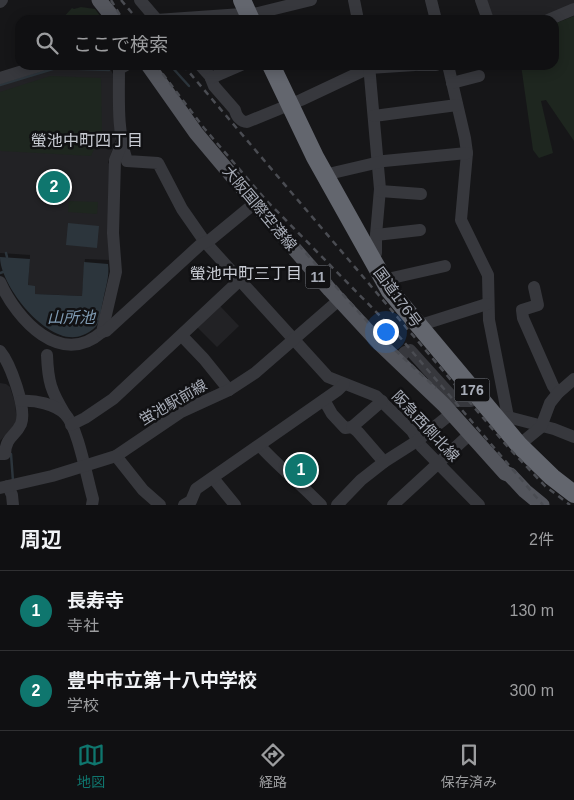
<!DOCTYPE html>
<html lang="ja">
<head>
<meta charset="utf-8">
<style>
	body { margin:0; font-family:Arial,"Noto Sans JP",sans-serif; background:#1e1e20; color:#f1f3f6 }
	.you { position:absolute; left:385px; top:331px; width:18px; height:18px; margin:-12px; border:4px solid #fff; border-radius:50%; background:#1a73e8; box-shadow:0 0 0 8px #1a73e833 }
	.badge { display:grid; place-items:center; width:32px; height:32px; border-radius:50%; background:#0f766e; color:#fff; font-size:16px; font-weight:700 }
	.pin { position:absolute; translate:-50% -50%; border:2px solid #fff; box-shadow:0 1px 5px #0006 }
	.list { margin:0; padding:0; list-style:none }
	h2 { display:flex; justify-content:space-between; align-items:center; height:65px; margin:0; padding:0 20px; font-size:21px }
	h2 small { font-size:16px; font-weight:400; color:#9c9d9f }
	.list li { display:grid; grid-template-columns:32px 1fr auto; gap:15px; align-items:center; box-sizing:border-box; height:80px; padding:0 20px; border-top:1px solid #303032 }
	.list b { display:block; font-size:19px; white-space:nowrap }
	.list p { margin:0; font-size:16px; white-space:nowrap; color:#9c9d9f }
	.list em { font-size:16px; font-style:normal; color:#9c9d9f }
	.icon { flex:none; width:28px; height:28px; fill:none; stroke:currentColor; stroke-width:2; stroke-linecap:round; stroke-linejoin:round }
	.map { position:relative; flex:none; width:574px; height:505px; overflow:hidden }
	.search { position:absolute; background:#101012; box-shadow:0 2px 12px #0003; left:15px; right:15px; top:15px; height:55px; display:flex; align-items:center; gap:12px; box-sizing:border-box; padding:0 18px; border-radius:15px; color:#9c9d9f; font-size:19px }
	.sheet { height:225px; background:#101012 }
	nav { display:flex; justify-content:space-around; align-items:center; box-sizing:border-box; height:70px; border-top:1px solid #303032; background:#101012; font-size:14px; color:#9c9d9f }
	nav a { display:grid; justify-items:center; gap:2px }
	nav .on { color:#0f766e }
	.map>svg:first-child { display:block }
</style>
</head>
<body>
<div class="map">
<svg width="574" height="505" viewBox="0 0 574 505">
	<rect width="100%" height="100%" fill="#161618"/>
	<g fill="#222225">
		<polygon points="484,0 574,0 574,5 539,20 491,20"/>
		<polygon points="60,66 110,69 113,74 116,138 108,163 110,164 110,260 85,259 82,296 35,294 28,286 30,255 0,253 0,83 42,70"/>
		<polygon points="220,306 239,326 217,347 197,327"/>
		<polygon points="0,383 6,384 10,387 15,403 17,422 0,441"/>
	</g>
	<g fill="#1e261f">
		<polygon points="81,7 95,9 103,20 61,20 72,8 74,9"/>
		<polygon points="574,16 574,141 546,100 541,101 553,153 539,158 533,150 521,65 554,65 554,24"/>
		<polygon points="50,76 101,78 102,132 91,156 1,151 0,150 0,92"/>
		<polygon points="69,201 98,202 97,214 68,212"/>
	</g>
	<g fill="#2c353c">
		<polygon points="68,223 99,226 97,248 66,245"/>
		<path d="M0,257l30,2 -2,26 7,1v8l47,2 2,-34 24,2c2,12 -3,25 -5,37 -2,7 -2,16 -5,22 -3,6 -10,10 -15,12 -33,15 -83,-49 -83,-78z"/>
	</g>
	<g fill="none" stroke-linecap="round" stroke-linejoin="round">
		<g stroke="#2c353c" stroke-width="2.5">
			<polyline points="170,65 189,86"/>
			<polyline points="0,85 56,68 109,70"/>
			<polyline points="6,253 7,257"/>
			<polyline points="0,273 3,272"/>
			<polyline points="11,454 13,481"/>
		</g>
		<g stroke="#37383d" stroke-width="12">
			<polyline points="140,0 157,20"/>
			<polyline points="354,0 358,20"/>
			<polyline points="431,0 436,20"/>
			<polyline points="481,0 488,20"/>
			<polyline points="0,2 2,0"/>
			<polyline points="156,20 258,13 311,0"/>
			<polyline points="548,20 574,9"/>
			<path d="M126,65l-7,4c0,31 -2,62 8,92l31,2 24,46 23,33 123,135 48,19 36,35 9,15 58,59"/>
			<path d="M200,65l10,11 4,10 21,24c1,6 6,12 12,12l54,-22 68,-32 46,-3"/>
			<polyline points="369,65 380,189 376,235 376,253 371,260"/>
			<polyline points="418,65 436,65"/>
			<polyline points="448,65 465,138 467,153 461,220 488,275 489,320 508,417"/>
			<polyline points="0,78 42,65"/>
			<polyline points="211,78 241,65"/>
			<polyline points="452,83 479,76"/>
			<polyline points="374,116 457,105"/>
			<polyline points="324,175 384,161 467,153"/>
			<polyline points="380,191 421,194"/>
			<polyline points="376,235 420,230"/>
			<polyline points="383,280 445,266"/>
			<path d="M0,282c17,38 61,86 102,50l14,-60 -3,-39 2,-73 6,-15"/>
			<polyline points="534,287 538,305 522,310 523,318 553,386 558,393"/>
			<polyline points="420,328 427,323 487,304"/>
			<polyline points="102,332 106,331 200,245 210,240 255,203"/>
			<polyline points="182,336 204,359 229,390"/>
			<path d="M0,351c10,12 27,57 21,73 -6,13 -15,12 -16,30h-5"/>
			<path d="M47,355c1,27 4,36 18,59"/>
			<polyline points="398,360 405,352 410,350 456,401 471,401 479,397"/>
			<polyline points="324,400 332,414 345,428 352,427"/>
			<path d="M21,401c14,-1 34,3 44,13 13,13 22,65 28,85l-1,6"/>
			<polyline points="382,401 352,427 358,432 384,462"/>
			<polyline points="503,422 508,417 554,429 574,437"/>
			<polyline points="71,425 85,418 113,399 240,280"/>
			<polyline points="519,445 541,427 550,403 558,393 574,379"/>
			<path d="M260,446c19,21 41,38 61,59"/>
			<polyline points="116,456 143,490 160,505"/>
			<polyline points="213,478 235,505"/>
			<polyline points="8,486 12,495 13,505"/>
			<polyline points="0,488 52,476 116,456 181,412 229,390 255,373 339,300"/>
			<polyline points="184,505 191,501 196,489 338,390 344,384"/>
			<polyline points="337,505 361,480 384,462 417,441 452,413"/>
			<polyline points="393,505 470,434"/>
		</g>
		<g stroke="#53555c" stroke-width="15">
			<polyline points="99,0 115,20"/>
			<polyline points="148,65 196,133 259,208 330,290 379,343 444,405 505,473 510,475 525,491 542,505"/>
		</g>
		<g stroke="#63666e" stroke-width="18">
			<polyline points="242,0 251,20"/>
			<polyline points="271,65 315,157 390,291 519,445 552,477 574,494"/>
		</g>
		<g stroke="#4a4c52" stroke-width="2.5" stroke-dasharray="6 5" stroke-linecap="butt">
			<polyline points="111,0 123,20"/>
			<polyline points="121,0 138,20"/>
			<polyline points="156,65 204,128 265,199 392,328 543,505"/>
			<polyline points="183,65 507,446 545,486 570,505"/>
			<polyline points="269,212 382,338 436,388"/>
		</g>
	</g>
	<g text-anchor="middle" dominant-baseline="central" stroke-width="5" stroke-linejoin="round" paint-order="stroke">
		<g fill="#111113" stroke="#7b7e86" stroke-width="1">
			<rect x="305.5" y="265.5" width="25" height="23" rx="4"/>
			<rect x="454.5" y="378.5" width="35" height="23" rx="4"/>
		</g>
		<g font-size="14" font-weight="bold" fill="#a8adb8">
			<text x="318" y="277">11</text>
			<text x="472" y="390">176</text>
		</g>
		<g font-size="15" fill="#a8adb8" stroke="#111113">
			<text transform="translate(260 208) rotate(50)">大阪国際空港線</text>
			<text transform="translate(398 297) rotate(54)">国道176号</text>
			<text transform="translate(173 402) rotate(-30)">蛍池駅前線</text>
			<text transform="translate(426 426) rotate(47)">阪急西側北線</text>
		</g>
		<g font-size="16" fill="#c9ccd4" stroke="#111113">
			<text x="87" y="140">螢池中町四丁目</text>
			<text x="246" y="273">螢池中町三丁目</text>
		</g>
		<g font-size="16" font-style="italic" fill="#7f9bb3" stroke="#111113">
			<text x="71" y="317">山所池</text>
		</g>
	</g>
</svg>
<div class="you"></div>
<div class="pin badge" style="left:301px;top:470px">1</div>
<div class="pin badge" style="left:54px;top:187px">2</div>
<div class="search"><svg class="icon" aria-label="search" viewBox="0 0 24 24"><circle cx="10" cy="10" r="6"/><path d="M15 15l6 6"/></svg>ここで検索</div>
</div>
<section class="sheet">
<h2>周辺<small>2件</small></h2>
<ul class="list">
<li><span class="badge">1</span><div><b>長寿寺</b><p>寺社</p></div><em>130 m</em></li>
<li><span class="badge">2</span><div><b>豊中市立第十八中学校</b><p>学校</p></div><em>300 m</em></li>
</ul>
</section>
<nav>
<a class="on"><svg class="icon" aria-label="map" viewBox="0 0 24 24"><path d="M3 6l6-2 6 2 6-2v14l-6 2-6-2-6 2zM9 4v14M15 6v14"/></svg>地図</a>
<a><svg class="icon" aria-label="directions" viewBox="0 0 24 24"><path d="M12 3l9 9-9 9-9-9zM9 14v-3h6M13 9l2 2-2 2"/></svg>経路</a>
<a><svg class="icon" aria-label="saved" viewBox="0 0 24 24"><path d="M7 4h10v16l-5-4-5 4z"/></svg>保存済み</a>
</nav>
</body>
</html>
